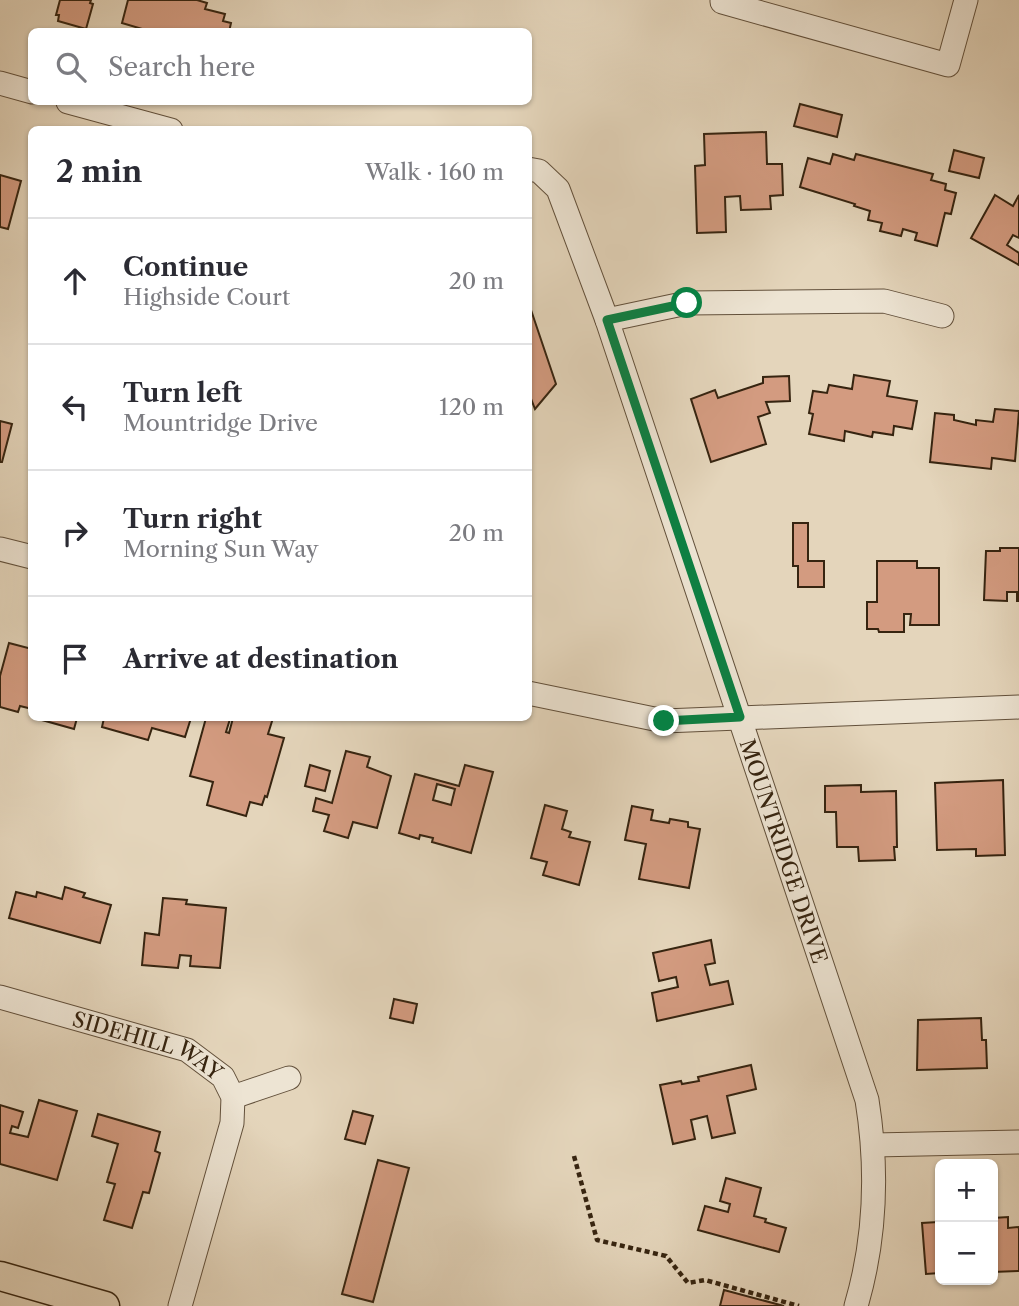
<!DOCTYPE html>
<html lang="en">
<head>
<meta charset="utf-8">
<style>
	body { margin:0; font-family:"Libre Caslon Text",serif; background:#f7f7f7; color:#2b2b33 }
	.controls { position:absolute; right:21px; bottom:21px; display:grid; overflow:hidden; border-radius:10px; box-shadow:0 2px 5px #0004 }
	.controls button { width:63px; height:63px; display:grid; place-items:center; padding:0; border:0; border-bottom:2px solid #e1e1e2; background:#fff; color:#2b2b33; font:35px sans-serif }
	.stop { position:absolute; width:21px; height:21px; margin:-16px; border:5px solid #0b8043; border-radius:50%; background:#fff }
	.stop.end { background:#0b8043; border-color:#fff; box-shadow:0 2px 7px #0008 }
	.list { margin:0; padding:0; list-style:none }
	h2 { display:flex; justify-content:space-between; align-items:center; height:91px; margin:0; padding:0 28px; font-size:30px }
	h2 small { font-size:23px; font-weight:400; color:#7c7c81 }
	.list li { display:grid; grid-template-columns:46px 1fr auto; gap:21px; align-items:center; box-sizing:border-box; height:126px; padding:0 28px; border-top:2px solid #e1e1e2 }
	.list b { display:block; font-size:26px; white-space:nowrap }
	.list p { margin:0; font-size:23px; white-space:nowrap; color:#7c7c81 }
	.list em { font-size:23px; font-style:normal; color:#7c7c81 }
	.icon { flex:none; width:38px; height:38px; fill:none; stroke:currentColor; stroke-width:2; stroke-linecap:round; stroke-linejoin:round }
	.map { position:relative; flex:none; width:1019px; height:1306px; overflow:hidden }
	.search { position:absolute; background:#fff; box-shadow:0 2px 5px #0004; left:28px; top:28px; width:504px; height:77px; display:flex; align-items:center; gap:18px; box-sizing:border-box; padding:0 24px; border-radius:10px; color:#7c7c81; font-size:26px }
	.panel { position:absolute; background:#fff; box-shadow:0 2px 5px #0004; left:28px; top:126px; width:504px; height:595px; border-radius:10px }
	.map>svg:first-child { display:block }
</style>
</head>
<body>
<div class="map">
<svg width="1019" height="1306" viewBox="0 0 1019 1306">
	<rect width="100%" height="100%" fill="#e4d5bb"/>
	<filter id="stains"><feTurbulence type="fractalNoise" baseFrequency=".00286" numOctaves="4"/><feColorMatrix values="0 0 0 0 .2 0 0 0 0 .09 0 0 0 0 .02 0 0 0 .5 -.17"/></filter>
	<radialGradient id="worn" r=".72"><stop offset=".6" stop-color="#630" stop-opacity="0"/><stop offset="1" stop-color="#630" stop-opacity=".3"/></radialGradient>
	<g fill="#d39b80" stroke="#362410" stroke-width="2" fill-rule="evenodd">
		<polygon points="60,0 91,0 90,3 93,4 86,29 58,21 59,15 56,15"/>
		<polygon points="128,0 197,0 207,3 205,9 225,14 223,21 231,23 229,32 145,32 146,30 122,23"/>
		<polygon points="800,104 842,115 837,137 794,126"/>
		<polygon points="766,132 767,164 782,164 783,195 770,196 771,209 741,210 740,196 725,197 726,232 697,233 695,166 705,165 704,134"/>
		<polygon points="954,150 984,158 979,178 949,171"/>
		<polygon points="833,154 854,160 856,154 933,174 931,180 946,184 945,190 956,193 951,214 945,213 937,246 915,240 917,233 903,229 901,236 880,231 882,223 868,220 870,211 854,206 855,204 800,187 808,158 830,164"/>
		<polygon points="0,175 21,181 8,229 0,227"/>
		<polygon points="995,195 1013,206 1019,195 1019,238 1013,235 1007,245 1019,253 1019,265 971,238"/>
		<polygon points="531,310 556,384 535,409 528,391 528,312"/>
		<polygon points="854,375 890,381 887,396 917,401 912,429 894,426 893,435 873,432 872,437 845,431 844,441 809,434 813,414 809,413 813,391 827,393 829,385 852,389"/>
		<polygon points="789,376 790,401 766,402 770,413 758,417 766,444 711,462 691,399 715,390 718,398 763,383 763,377"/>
		<polygon points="995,409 1019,411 1015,461 992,458 991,469 930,462 935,413 954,415 954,420 976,425 976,420 993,422"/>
		<polygon points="0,421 12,424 2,462 0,462"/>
		<polygon points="793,523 808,523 808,561 824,561 824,587 798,587 798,566 793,566"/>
		<polygon points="1000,548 1019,548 1019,601 1017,601 1017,592 1007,592 1007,601 984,600 986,551 1000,551"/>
		<polygon points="877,561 917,561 917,568 939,568 939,625 910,625 911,614 904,614 904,632 879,632 878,629 867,629 867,602 877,602"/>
		<polygon points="9,643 32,649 32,709 20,706 18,712 0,707 0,676"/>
		<polygon points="43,718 77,718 74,729 42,720"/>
		<polygon points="104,718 191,718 185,737 152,728 148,740 102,727"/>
		<polygon points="206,718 230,719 226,732 229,733 233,718 273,718 268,734 284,738 267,797 265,796 262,805 250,802 246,816 207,805 213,782 190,776"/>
		<polygon points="346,751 370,757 367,767 391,776 377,828 353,822 348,838 324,831 329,815 313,811 316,798 332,803"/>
		<polygon points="310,765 330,771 325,791 305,786"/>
		<path d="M465,765l28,7 -22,81 -39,-11 1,-4 -13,-3 -1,4 -20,-6 16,-59 44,12zM437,784l18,5 -4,16 -18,-5z"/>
		<polygon points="1003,780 1005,855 976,856 976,849 937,850 935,783"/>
		<polygon points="861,785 861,792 896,791 897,847 894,847 895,860 859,861 858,847 837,847 836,812 825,812 825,786"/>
		<polygon points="545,805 567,811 562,829 571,832 569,837 590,842 579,885 543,875 547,862 531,858"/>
		<polygon points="632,806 653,810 651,820 669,823 670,819 688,822 688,827 700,829 689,888 639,879 646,844 625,840"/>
		<polygon points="65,887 85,893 83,897 111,905 100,943 9,918 16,892 36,897 37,892 62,899"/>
		<polygon points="163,898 187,900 186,904 226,908 220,968 190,966 191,956 180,955 178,968 142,965 145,933 159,935"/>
		<polygon points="711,940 715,963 705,965 710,985 728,981 733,1004 657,1021 652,993 678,987 676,977 659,981 653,953"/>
		<polygon points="394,999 417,1004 413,1023 390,1018"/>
		<polygon points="981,1018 982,1040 986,1040 987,1068 917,1070 918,1020"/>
		<polygon points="751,1065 756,1089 727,1096 735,1133 712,1138 707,1116 691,1120 695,1139 673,1144 660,1085 681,1081 682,1084 699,1081 698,1077"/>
		<polygon points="39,1100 77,1111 57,1180 0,1164 0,1105 23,1112 18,1128 12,1126 10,1133 28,1137"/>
		<polygon points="353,1111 373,1116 365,1144 345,1139"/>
		<polygon points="98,1114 160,1132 155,1151 160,1153 149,1193 143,1192 132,1228 104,1220 115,1184 107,1182 118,1144 92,1136"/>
		<polygon points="378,1160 409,1168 373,1302 342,1294"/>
		<polygon points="726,1178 761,1188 754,1216 766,1219 765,1222 786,1228 779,1252 698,1230 705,1206 728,1212 730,1204 720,1201"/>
		<polygon points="1008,1217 1008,1228 1019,1227 1019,1271 993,1272 993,1218"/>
		<polygon points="938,1222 940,1225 940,1273 926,1274 922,1223"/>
		<polygon points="724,1290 784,1306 720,1306"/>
	</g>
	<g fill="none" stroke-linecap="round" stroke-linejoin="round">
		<defs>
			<g id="minor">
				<polyline points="722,0 722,2 948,65 966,0"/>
				<polyline points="0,83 32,92"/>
				<polyline points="68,102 171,130"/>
				<path id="s1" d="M528,169l11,2 19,18 49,131 260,780c11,69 9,138 -11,206"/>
				<polyline points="607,320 687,303 884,301 942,316"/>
				<polyline points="0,549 32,557"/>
				<polyline points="528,693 664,721 1019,707"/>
				<path id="s2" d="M0,997l187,53 36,27 10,20 -1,26 -52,183"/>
				<polyline points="233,1097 289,1078"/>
				<polyline points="874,1145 1019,1142"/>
			</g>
			<polyline id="major" points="0,1276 105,1306"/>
		</defs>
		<use href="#minor" stroke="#62503b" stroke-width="25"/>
		<use href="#major" stroke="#362410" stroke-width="31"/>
		<polyline stroke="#362410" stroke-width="4.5" stroke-dasharray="5 3.5" stroke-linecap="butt" points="574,1156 597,1240 666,1256 688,1283 705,1280 799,1306"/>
		<use href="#minor" stroke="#ede4d3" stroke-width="23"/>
		<use href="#major" stroke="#e4d5bb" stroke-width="28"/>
	</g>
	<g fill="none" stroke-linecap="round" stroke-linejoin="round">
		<polyline stroke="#0b8043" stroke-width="9" points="664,721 740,717 607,320 687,303"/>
	</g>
	<g text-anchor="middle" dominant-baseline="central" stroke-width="6" stroke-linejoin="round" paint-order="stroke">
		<g font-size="21" fill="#362410" stroke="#ede4d3">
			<text stroke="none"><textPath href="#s1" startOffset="737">MOUNTRIDGE DRIVE</textPath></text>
			<text stroke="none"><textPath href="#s2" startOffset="156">SIDEHILL WAY</textPath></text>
		</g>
	</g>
	<rect width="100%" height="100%" filter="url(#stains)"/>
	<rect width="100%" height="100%" fill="url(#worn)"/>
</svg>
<div class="controls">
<button>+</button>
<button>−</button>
</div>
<div class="stop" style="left:687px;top:303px"></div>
<div class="stop end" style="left:664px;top:721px"></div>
<div class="search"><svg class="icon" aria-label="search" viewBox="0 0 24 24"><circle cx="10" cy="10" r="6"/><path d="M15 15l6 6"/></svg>Search here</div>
<section class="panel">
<h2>2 min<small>Walk · 160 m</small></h2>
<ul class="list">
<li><svg class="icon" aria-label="ahead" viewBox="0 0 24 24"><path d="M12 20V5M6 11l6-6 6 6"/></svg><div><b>Continue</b><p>Highside Court</p></div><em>20 m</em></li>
<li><svg class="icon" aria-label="left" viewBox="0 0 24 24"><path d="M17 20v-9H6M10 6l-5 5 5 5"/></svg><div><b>Turn left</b><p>Mountridge Drive</p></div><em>120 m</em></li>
<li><svg class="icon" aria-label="right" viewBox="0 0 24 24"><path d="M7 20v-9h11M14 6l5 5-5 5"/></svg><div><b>Turn right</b><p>Morning Sun Way</p></div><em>20 m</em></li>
<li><svg class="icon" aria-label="arrive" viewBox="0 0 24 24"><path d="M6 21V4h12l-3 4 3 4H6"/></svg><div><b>Arrive at destination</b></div></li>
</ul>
</section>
</div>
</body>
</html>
